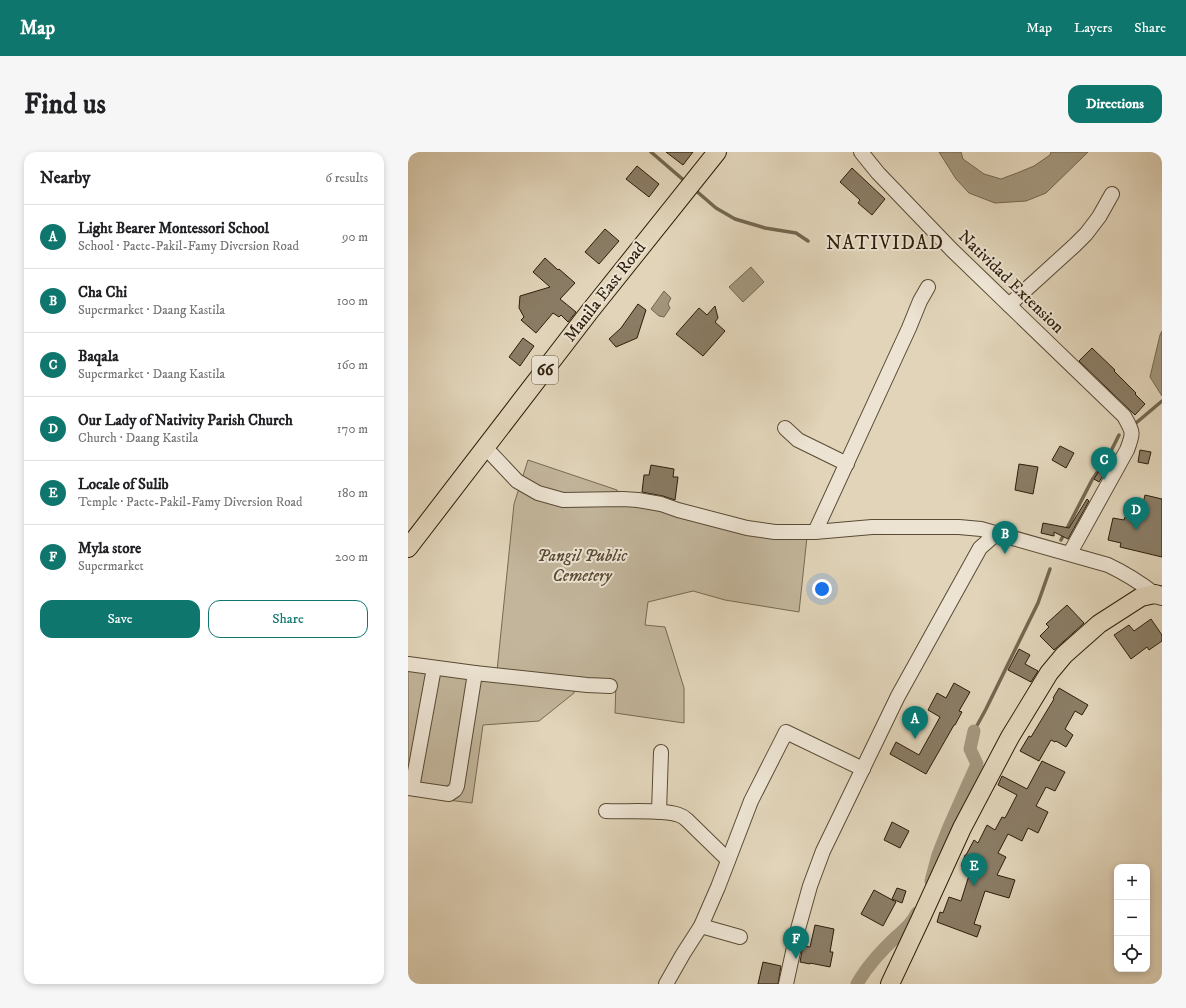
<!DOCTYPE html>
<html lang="en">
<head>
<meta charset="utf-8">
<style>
	body { margin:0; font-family:"IM FELL DW Pica",serif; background:#f6f6f6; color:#202124 }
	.controls { position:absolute; right:12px; bottom:12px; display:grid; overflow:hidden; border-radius:8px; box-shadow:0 2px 6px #0003 }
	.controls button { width:36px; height:36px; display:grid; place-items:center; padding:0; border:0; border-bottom:1px solid #e0e0e0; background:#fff; color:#202124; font:20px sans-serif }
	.you { position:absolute; left:414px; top:437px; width:14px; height:14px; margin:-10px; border:3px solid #fff; border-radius:50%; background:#1a73e8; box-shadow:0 0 0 6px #1a73e833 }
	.badge { display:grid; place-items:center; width:26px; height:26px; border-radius:50%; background:#0f766e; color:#fff; font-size:13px; font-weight:700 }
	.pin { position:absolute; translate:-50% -33px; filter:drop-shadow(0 1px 2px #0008) }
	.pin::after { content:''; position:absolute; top:21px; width:14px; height:12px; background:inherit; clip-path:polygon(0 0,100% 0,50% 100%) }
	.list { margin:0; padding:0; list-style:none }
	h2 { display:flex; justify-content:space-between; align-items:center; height:52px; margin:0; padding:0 16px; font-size:17px }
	h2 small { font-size:13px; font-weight:400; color:#757577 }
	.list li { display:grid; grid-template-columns:26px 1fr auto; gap:12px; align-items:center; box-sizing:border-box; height:64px; padding:0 16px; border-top:1px solid #e0e0e0 }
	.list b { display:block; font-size:15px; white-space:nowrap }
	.list p { margin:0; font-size:13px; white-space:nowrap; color:#757577 }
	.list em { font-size:13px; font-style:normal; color:#757577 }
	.actions { display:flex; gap:8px; padding:12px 16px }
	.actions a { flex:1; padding:9px 0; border:1px solid #0f766e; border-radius:12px; text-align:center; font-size:14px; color:#0f766e }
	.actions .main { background:#0f766e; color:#fff }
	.icon { flex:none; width:22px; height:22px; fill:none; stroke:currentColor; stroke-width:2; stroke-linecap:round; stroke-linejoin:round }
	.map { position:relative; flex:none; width:754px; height:832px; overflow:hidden; border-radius:12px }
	header { display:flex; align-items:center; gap:24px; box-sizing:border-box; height:56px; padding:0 20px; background:#0f766e; color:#fff }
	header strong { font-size:19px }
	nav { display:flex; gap:22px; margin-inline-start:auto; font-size:14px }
	.intro { display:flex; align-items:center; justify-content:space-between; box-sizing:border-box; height:96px; padding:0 24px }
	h1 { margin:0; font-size:28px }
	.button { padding:10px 18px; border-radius:12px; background:#0f766e; color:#fff; font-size:14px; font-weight:700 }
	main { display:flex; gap:24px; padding:0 24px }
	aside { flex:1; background:#fff; border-radius:12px; box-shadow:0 2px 6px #0003 }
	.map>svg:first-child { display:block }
</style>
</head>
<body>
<header>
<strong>Map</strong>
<nav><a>Map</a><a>Layers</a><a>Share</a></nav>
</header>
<div class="intro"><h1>Find us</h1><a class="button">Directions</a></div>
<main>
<aside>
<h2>Nearby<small>6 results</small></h2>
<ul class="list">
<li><span class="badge">A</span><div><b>Light Bearer Montessori School</b><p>School · Paete-Pakil-Famy Diversion Road</p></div><em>90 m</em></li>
<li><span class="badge">B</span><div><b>Cha Chi</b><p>Supermarket · Daang Kastila</p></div><em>100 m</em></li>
<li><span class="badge">C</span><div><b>Baqala</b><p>Supermarket · Daang Kastila</p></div><em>160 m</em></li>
<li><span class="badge">D</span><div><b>Our Lady of Nativity Parish Church</b><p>Church · Daang Kastila</p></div><em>170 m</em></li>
<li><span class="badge">E</span><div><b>Locale of Sulib</b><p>Temple · Paete-Pakil-Famy Diversion Road</p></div><em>180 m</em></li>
<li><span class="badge">F</span><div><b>Myla store</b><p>Supermarket</p></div><em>200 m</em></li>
</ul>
<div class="actions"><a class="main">Save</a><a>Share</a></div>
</aside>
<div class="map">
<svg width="754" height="832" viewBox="0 0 754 832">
	<rect width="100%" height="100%" fill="#e1d4b9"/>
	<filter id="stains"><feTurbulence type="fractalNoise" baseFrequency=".005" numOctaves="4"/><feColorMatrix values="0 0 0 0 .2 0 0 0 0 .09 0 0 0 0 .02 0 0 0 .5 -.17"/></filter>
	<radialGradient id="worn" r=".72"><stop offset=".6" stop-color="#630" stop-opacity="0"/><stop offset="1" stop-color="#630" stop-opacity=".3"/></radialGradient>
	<g fill="#c2b59b" stroke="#776952">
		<polygon points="120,308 209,338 218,352 399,385 391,460 317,448 285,439 240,450 237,473 257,475 276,536 276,571 207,561 208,532 89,519 106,352"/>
		<polygon points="0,508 167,533 166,541 131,569 75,573 64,651 0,643"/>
	</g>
	<g fill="#a3967d" stroke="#73664f">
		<polygon points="531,0 553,0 555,7 576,22 593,27 609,21 626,14 642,3 643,0 680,0 638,41 618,49 587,51 561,41 548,27"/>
		<polygon points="343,115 356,130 335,150 321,135"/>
		<polygon points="256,139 263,146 260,152 262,156 256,165 251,164 243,157"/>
		<polygon points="754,179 754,244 742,225 752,183"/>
	</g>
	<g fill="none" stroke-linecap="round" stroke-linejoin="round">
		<g stroke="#73664f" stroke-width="3.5">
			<polyline points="243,0 279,31"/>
			<polyline points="286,37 308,56 327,67 357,76 388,81 400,89"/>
			<polyline points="728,271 754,249"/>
			<polyline points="653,388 684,328 702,301 711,283"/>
			<polyline points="566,579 578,557 630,451 642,417"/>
		</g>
		<g stroke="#a3967d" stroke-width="13">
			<polyline points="523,729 530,703 541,675 569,612 562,597 566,579"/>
			<path d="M449,832c10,-18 25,-34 40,-48 8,-7 15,-13 20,-23"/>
		</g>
	</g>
	<g fill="#8a7c65" stroke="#2c1d09">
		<polygon points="258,0 285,0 275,13"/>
		<polygon points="229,14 251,32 241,45 218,27"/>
		<polygon points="444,16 477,47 464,63 450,51 452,48 432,30"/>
		<polygon points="197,77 211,89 191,112 177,100"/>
		<polygon points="137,106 150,118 151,117 167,131 152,147 168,160 160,170 153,163 151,165 145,161 128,181 113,168 116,165 111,156 112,144 142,135 125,120"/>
		<polygon points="230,152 238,158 229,186 208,195 201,187 213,176"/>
		<polygon points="307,154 310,166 307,170 317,179 295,204 268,182 291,156 299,163"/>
		<polygon points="115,186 126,194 112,214 101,205"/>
		<polygon points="684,196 707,218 706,219 728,241 727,242 737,252 727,263 671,209"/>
		<polygon points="652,294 666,301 658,316 644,308"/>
		<polygon points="732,298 743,300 740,312 730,310"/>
		<polygon points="611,312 630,315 625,342 607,338"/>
		<polygon points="243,313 266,317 265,325 270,325 267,348 255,344 234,340 236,323 241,323"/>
		<polygon points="694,314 699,317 691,330 686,327"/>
		<polygon points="737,343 754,347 754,405 712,395 713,391 700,388 705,366 716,368 717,365 731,368"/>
		<polygon points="679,347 681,349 660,387 646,380 646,384 633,381 635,371 661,376"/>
		<polygon points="659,453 676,471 646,498 632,484 641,475 638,472"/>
		<polygon points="743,467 754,483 754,489 741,498 739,495 723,507 706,483 721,473 726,479"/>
		<polygon points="611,497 622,503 617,512 630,519 623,530 600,518"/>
		<polygon points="546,531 562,540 551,559 554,560 547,573 546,573 518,622 482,602 488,590 511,603 532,565 520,558 529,541 538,546"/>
		<polygon points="651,536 680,553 674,563 667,559 657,577 665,583 658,595 648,589 647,590 643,588 631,609 612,599 621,584 623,585 646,547 645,546"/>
		<polygon points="634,609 657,620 647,639 638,635 628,654 640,660 630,681 620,676 614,689 600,682 590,701 598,705 589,723 607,728 601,746 577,739 566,772 573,774 569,785 529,770 532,760 535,761 541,745 553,749 563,717 553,714 557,703 558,703 566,688 570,691 579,673 587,678 594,665 597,666 609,643 590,633 594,624 619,637"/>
		<polygon points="484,670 501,679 492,696 476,688"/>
		<polygon points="489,736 498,739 494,751 484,747"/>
		<polygon points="466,738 488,750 475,774 453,762"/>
		<polygon points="407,773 426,777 422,800 425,800 422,815 402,811 402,812 392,810 395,794 402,795"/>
		<polygon points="355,810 373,814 370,832 350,832"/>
	</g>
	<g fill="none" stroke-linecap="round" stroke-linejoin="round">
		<defs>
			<g id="minor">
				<path d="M453,0l17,21 74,77 172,166c9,16 10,16 3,34l-57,103"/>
				<polyline points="601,153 667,93 678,82 691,65 704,42"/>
				<polyline points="377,276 390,288 439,312"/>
				<path d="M77,295l32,34 21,12 25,7 60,-1 15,1 23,4 17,6 69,18 28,4h40l57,-5h87l22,2 127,36c19,9 30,16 47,29"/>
				<polyline points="407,380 501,176 512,149 520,135"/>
				<polyline points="0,512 67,521 179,533 202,534"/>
				<polyline points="0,636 41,642 47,638 49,634 67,521"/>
				<polyline points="4,636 26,516"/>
				<path d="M198,659c17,1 59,-2 73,4 3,1 6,3 8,5l41,40"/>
				<polyline points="251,660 253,600"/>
				<polyline points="293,774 332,785"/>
				<polyline points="258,832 275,802 293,774 310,735 343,649 378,580 455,617"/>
				<polyline points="378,832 390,777 402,734 415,699 490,544 572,396 589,381"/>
			</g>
			<g id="major">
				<polyline points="0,396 182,159 309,0"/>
				<polyline points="482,832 513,766 554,676 602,585 641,521 656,503 691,472 733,445 747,442 754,444"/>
			</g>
		</defs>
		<use href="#minor" stroke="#594b35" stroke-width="16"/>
		<use href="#major" stroke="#2c1d09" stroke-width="20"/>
		<use href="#minor" stroke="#ece3d2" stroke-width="14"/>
		<use href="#major" stroke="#e1d4b9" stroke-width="18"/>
	</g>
	<g text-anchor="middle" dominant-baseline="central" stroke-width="4" stroke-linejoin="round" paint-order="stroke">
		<rect fill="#ece3d2" stroke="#665845" stroke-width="1" x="124" y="204" width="26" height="28" rx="3"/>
		<g font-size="16" font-weight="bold" fill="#2c1d09">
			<text x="137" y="218">66</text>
		</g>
		<g font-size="17" fill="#2c1d09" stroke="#ece3d2">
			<text transform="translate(603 130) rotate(44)">Natividad Extension</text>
			<text transform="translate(197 140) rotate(-52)">Manila East Road</text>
		</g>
		<g font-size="17" font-style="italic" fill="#594b35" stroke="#ece3d2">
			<text x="174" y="404">Pangil Public<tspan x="174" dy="20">Cemetery</tspan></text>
		</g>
		<g font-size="19" letter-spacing="1" fill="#2c1d09" stroke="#ece3d2">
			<text x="477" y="91">NATIVIDAD</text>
		</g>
	</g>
	<rect width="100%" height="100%" filter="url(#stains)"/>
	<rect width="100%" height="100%" fill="url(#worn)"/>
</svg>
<div class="controls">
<button>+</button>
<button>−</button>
<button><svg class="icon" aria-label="locate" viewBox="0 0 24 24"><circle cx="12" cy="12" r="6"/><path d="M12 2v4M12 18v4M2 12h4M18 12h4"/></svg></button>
</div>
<div class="you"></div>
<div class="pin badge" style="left:507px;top:587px">A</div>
<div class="pin badge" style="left:597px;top:402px">B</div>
<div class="pin badge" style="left:696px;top:328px">C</div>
<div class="pin badge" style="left:728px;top:378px">D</div>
<div class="pin badge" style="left:566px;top:734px">E</div>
<div class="pin badge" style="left:388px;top:807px">F</div>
</div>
</main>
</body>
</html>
